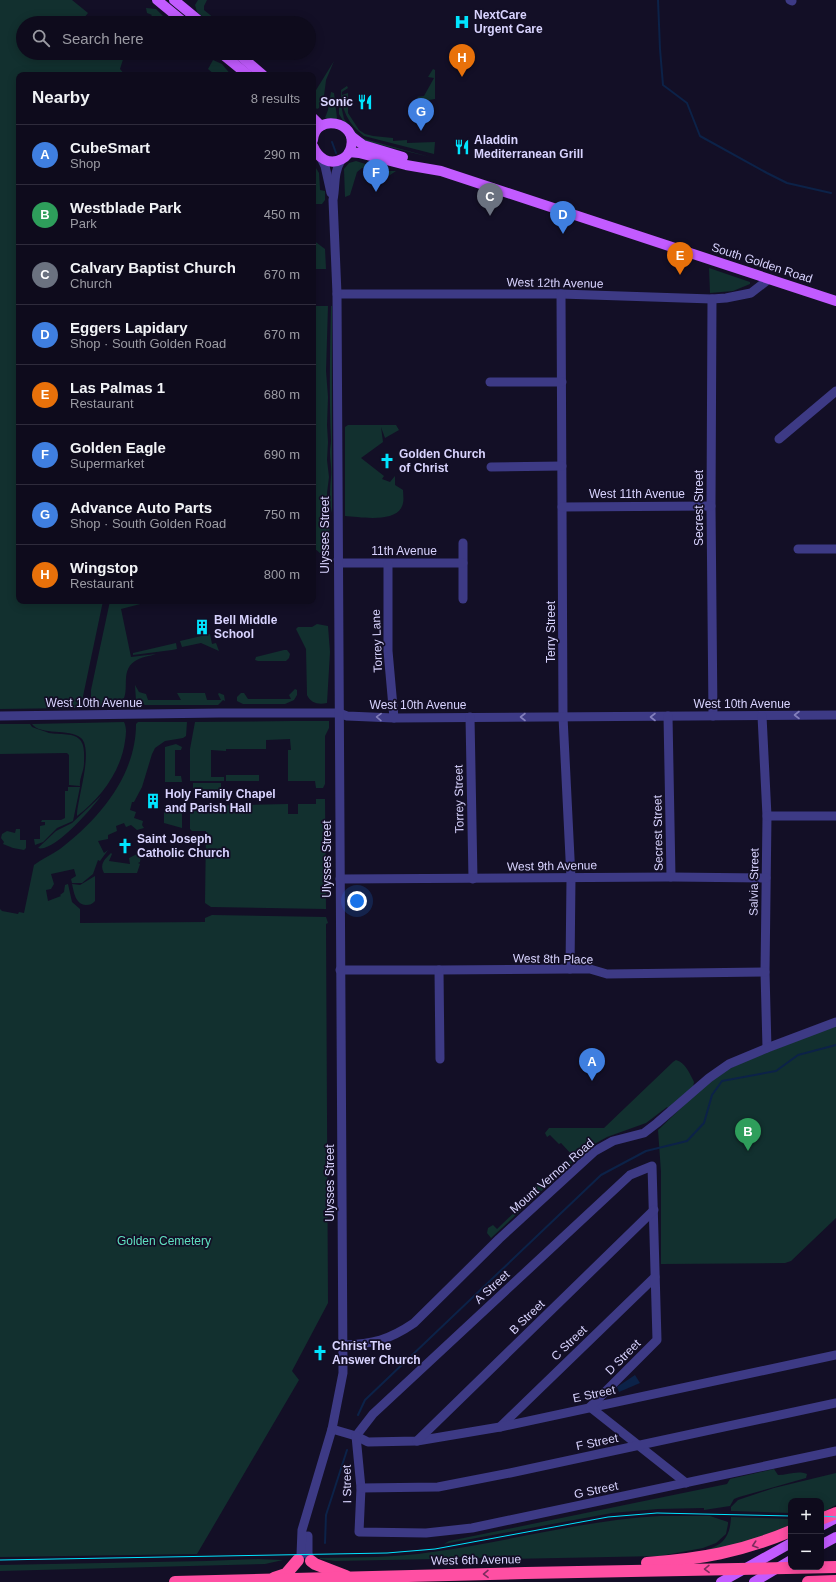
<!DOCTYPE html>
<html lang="en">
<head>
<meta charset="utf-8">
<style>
	body { margin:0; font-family:Arial,sans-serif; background:#1c1929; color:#f1f3f6 }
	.controls { position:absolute; right:12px; bottom:12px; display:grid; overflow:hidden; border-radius:8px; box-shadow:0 2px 10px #0003 }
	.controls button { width:36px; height:36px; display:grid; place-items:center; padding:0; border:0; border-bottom:1px solid #2e2b3b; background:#0e0b1c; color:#f1f3f6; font:20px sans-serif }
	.you { position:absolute; left:357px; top:901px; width:14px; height:14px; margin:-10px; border:3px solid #fff; border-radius:50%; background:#1a73e8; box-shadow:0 0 0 6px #1a73e833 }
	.badge { display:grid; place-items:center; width:26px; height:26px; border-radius:50%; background:#2563eb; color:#fff; font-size:13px; font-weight:700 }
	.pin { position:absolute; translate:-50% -33px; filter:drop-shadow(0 1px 2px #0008) }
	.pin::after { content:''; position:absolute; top:21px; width:14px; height:12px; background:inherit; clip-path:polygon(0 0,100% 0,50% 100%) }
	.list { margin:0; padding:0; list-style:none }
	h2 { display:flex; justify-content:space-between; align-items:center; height:52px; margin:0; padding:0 16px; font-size:17px }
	h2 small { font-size:13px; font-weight:400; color:#9b9ba3 }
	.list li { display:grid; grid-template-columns:26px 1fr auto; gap:12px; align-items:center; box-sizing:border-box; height:60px; padding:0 16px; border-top:1px solid #2e2b3b }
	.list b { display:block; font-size:15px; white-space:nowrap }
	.list p { margin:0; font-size:13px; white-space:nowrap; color:#9b9ba3 }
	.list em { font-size:13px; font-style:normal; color:#9b9ba3 }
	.icon { flex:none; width:22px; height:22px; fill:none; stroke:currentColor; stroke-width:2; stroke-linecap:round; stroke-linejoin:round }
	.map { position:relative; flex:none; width:836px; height:1582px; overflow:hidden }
	.search { position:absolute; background:#0e0b1c; box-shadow:0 2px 10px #0003; left:16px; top:16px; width:300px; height:44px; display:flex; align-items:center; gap:10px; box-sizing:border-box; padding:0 14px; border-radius:22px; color:#9b9ba3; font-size:15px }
	.panel { position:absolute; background:#0e0b1c; box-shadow:0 2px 10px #0003; left:16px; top:72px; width:300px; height:532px; border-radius:8px }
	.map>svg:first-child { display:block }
</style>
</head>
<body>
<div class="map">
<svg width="836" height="1582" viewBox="0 0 836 1582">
	<rect width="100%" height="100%" fill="#130f26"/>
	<g fill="#12302f">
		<polygon points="0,0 72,0 88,13 83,19 89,20 89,23 23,23 23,53 125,53 120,69 125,75 19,75 19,601 103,601 82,701 78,706 76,706 75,708 0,709"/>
		<polygon points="198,0 207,0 204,6 204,10 220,23 210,23 197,12 195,5"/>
		<polygon points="146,8 156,9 170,23 145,23 152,15 147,13"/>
		<polygon points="213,60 222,64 231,75 215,75 208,69"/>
		<polygon points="334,61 326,80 324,96 321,97 319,108 317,109 313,105 313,95"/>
		<polygon points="433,69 435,70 435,99 423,101 417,97 424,96 434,78 428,77"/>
		<path d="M347,86l1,2 -6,4v3l6,-2v20l11,17 6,4 8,2 20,2v3l14,-1v3l28,-1 -1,12 -70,-18c-16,-12 -23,-27 -23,-46z"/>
		<polygon points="331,92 334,93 337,118 336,120 325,118 328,110"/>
		<polygon points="339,103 341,105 344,119 361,138 430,157 361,140 344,122 339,114"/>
		<polygon points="356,161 388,171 396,171 390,175 366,168 362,168 357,172 350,195 345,197 344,169 349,163"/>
		<polygon points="313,163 319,173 320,190 325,191 325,200 322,204 313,204"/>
		<polygon points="313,240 325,249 326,269 313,269"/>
		<polygon points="709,268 750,282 750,284 733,291 710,293"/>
		<path d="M313,306h15l-2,65 2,26 -1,28 1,17 -1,18 2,17 -2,16 2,20 1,42c-10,2 -9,-3 -17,-7z"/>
		<path d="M331,306h1v207c-3,-12 -2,-24 -1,-36 1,-8 -1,-17 -1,-25 0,-4 1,-8 1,-12 -2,-45 -1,-89 0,-134z"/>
		<path d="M348,425h48l3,5 -14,8 -4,-11 2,15 -22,16 23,18 -2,3 8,3 5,-6v9l8,5c0,4 1,9 0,13 -4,21 -42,14 -58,13v-89z"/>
		<path d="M110,601h42l-31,8 10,48 25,-3c-6,2 -15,3 -21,7 -17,11 -2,33 -16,44l-20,1 -3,-1 -5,-7v-8z"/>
		<path d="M317,624l11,2 2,26 -3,51c-9,2 -16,0 -20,-8l-1,-46 -10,-20 2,-2h14z"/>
		<polygon points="210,634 212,644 216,643 219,651 201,643 182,647 180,641"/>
		<polygon points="176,643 177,649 172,650 133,655 133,653"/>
		<polygon points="284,650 287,650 290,654 289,658 286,661 258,661 255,660 256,657"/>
		<polygon points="135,685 139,692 146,694 148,700 181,700 177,693 205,693 207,700 221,700 218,694 219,693 224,695 225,701 223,700 218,705 145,705 138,700 136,701"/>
		<polygon points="295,689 297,690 297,695 294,700 285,704 243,704 237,701 237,697 241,693 244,693 248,699 291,699 289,695"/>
		<polygon points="293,721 329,721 329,728 325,736 325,784 323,788 316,788 315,781 288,781 288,750 291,750 290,739 266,740 266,749 226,749 226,751 211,750 211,777 224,777 224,781 190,781 190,749 195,722"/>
		<path d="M124,722c3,6 2,13 1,19 -4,30 -24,57 -48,75 0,-17 17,-66 4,-78 -12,-10 -40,-2 -49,-14z"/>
		<path d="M138,722h49l-1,14 -3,2 -18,3 -10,7 -3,6 -10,33 -8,15h-2l-2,8 6,2 -2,6 9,3 -1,4 2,3 -7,2 -6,-5 -5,2 -2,-4 -8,3 1,5 -9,4v4l-10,2 6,12 4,-3 -8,11 -2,-1 -5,14 -11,9h-10l-1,-4 5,-3 -2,-7 -23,5 3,10 -3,5 -5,1 2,11 13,-5 -1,-1 4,-3 1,-7 3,-1 4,18 8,7v14l125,-1v-4l7,-3 114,2 2,6 -2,1 2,379 -36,68 7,9 -102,174 -197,3v-648l2,2 16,3 1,-2 5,1 10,-48c8,-6 17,-10 26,-16 39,-30 76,-73 76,-125z"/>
		<path d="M0,724h30l2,3c5,2 12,4 17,6 10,2 26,-1 32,8 4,6 3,16 3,22 0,8 -5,16 -4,23l-11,-1v-30l-2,-2 -67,1z"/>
		<polygon points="176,744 182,747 181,750 175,750 175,776 181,776 182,782 165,782 165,747"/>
		<rect x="226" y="775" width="33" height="6"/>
		<polygon points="193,783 221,783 221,790 195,789 193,788"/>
		<polygon points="68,787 80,787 73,821 57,828 43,842 35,845 34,839 40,839 40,826 45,825 45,822 41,822 42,820 61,820 65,818 65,791 68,791"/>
		<path d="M101,796c-9,12 -47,57 -63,52l18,-17 16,-8z"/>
		<polygon points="316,799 325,799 326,909 211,907 205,903 206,831 192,831 190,829 190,806 288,804 288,814 298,814 298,804 316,804"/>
		<polygon points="164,805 182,806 182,828 164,823"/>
		<polygon points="16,829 20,829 20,840 26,840 26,848 24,850 13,848 3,844 4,842 1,838 2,834 7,831 15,833"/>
		<path d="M111,853l1,1 -3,7 21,3 -1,-6 10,-5 2,2 -1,7 -2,1 2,1 -3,9h-33c-5,-9 1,-14 7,-20z"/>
		<path d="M95,876v25c-3,3 -5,4 -9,4 -11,-1 -12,-13 -14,-21l8,1z"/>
		<polygon points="836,1025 836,1218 791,1261 785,1263 661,1264 661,1172 658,1130 701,1089 725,1071 743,1062"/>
		<path d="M676,1060c9,2 14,14 18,22l-1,5 -25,21 -1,-1 -21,16 -39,14 -18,10 -53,49 -3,-6 1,-3 5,-5 4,3 31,-28 -13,-14 -2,1 -9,-9 -3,2 -2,-4 4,-5h55l69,-66z"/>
		<polygon points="525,1197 531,1201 491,1238 487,1233 488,1228 493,1225 497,1229 518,1209 515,1205 521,1198"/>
		<path d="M774,1469l4,6c10,0 19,-5 29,-1l-1,4 -67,19 -5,2 -4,7 -26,4v-2l-46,1 -46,4 -168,31 5,-3 278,-57 3,-5z"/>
		<polygon points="836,1473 836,1505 821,1513 821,1501 791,1501 791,1513 731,1511 731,1507 738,1500 774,1488"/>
		<path d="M660,1516h50l18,6v2l-2,10 -10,9 -13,5 -43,8 -157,3 -42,-2 -25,2 -101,2 -15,-2v-1c37,-1 75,0 112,-6 76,-10 151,-32 228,-36z"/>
		<path d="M731,1517l60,2v10l-37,14 -64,11c24,-6 40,-8 41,-37z"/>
		<polygon points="258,1559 283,1560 265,1564 0,1571 0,1565 206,1561"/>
	</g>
	<polygon fill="#0c2248" points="635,1375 640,1383 619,1392 617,1387"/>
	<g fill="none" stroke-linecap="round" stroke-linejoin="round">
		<g stroke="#0c2248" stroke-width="2">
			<polyline points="658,0 660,49 663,85 687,103 700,136 767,173 787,183 831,193"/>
			<polyline points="332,142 336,153"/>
			<polyline points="358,1415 365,1400 601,1175 646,1151 687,1141 704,1123 712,1095 722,1081 776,1071 798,1055 836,1045"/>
			<polyline points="325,1543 326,1515 347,1450"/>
		</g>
		<g stroke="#3d3a85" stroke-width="9">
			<polyline points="790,0 792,1"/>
			<polyline points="321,158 325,166 331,193"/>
			<polyline points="337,294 561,294 712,299 726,298 751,293 769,279"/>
			<polyline points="561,294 563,717 571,878 570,969"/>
			<polyline points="712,299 711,506 713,716"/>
			<polyline points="490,382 562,382"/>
			<polyline points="779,439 836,391"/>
			<polyline points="491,467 562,466"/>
			<polyline points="562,507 711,506"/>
			<polyline points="463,543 463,599"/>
			<polyline points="798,549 836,549"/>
			<polyline points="338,560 340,563 463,563"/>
			<polyline points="388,564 388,651 394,718"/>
			<polyline points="0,716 219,713 339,713 347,716 394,718 836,715"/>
			<polyline points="668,716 671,877"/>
			<polyline points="762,716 767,816 765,972 767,1048"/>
			<polyline points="470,717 473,879"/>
			<polyline points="767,816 836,816"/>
			<polyline points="340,879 671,877 766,878"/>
			<polyline points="340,970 439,970 570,969 590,969 607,974 765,972"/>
			<polyline points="439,970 440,1059"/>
			<path d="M343,1345c30,-1 46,-5 71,-22l85,-84 96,-88 18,-10 31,-8 13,-10 52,-45 20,-14 38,-16 69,-26"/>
			<polyline points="500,1427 655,1277"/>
			<polyline points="332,1429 356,1436 368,1442 417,1441 500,1427 836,1355"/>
			<polyline points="356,1436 373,1414 630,1175 652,1166 657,1340 590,1407 686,1483"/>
			<polyline points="356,1436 361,1488 359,1532 426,1533 472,1528 836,1451"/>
			<polyline points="417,1441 654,1210"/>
			<polyline points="361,1488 438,1487 510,1473 836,1403"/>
			<polyline points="308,1536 308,1554 311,1561"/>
			<path d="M298,1560l3,-5 1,-25 30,-101 11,-56 -6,-1079 -4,-94c3,-15 0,-26 8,-40"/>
		</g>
		<g stroke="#c25bff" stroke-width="10">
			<polyline points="157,0 185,23"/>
			<polyline points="174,0 202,23"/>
			<polyline points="221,53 248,75"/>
			<polyline points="237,53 263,75"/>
			<polyline points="313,118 321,126"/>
			<polyline points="351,136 363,145 403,157"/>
			<path d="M313,140c2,-27 45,-19 38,7 -1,5 -5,10 -9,12 -13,7 -24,-1 -29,-13"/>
			<polyline points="349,152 359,153 406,165 441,171 836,301"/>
			<polyline points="821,1526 836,1518"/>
			<polyline points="821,1545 836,1537"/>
			<polyline points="721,1582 791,1543"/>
			<polyline points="754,1582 791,1560"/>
		</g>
		<g stroke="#ff4fa3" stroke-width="12">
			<polyline points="821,1519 836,1513"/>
			<polyline points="311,1561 315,1564 346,1576"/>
			<path d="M647,1563c53,-4 94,-11 144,-32"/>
			<polyline points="274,1578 286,1574 298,1560"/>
			<polyline points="175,1582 525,1573 836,1567"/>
			<polyline points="808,1582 836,1581"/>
		</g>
		<g stroke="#00e5ff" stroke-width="1">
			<polyline points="821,1516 836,1517"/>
			<polyline points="0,1560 387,1553 435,1549 608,1517 657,1513 791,1516"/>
		</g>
	</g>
	<defs><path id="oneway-chevron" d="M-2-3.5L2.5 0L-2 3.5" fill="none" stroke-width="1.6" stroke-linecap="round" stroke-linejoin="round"/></defs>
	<g stroke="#837fbc">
		<use href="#oneway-chevron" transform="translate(797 715) rotate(180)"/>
		<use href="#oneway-chevron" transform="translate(379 717) rotate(-179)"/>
		<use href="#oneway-chevron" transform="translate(523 717) rotate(180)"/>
		<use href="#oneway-chevron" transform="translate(653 717) rotate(180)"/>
	</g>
	<g stroke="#7d2c5e">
		<use href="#oneway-chevron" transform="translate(755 1545) rotate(162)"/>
		<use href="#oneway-chevron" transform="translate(707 1569) rotate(179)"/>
		<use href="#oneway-chevron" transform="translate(486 1574) rotate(179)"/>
	</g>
	<defs>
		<symbol id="hospital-bare" viewBox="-9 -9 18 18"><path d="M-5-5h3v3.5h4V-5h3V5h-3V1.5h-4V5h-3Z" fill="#00e5ff" stroke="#130f26" stroke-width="2.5" paint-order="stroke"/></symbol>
		<symbol id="restaurant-bare" viewBox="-9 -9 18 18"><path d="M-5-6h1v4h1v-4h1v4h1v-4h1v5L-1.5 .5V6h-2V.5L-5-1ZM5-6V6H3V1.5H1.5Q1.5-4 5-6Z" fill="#00e5ff" stroke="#130f26" stroke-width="2.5" paint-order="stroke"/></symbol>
		<symbol id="church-bare" viewBox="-9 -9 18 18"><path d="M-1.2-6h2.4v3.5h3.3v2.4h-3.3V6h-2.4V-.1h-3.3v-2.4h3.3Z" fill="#00e5ff" stroke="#130f26" stroke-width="2.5" paint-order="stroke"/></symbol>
		<symbol id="building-bare" viewBox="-9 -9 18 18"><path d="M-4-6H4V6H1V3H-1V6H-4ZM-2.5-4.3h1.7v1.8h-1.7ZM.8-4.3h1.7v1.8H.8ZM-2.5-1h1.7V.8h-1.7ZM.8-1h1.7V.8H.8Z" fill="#00e5ff" stroke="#130f26" stroke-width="2.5" paint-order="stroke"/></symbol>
	</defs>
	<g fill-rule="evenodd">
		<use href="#hospital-bare" x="451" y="11" width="22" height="22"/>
		<use href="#restaurant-bare" x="354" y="91" width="22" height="22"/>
		<use href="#restaurant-bare" x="451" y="136" width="22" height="22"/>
		<use href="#church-bare" x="376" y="450" width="22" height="22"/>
		<use href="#building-bare" x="191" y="616" width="22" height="22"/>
		<use href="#building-bare" x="142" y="790" width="22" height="22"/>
		<use href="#church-bare" x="114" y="835" width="22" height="22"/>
		<use href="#church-bare" x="309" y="1342" width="22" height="22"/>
	</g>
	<g text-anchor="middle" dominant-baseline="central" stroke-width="3.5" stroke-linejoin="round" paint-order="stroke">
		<g font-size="12" font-weight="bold" fill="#d9d4ff" stroke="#130f26" text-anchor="start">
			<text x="474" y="15">NextCare<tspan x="474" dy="14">Urgent Care</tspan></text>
			<text x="353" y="102" text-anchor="end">Sonic</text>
			<text x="474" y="140">Aladdin<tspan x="474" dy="14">Mediterranean Grill</tspan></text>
			<text x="399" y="454">Golden Church<tspan x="399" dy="14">of Christ</tspan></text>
			<text x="214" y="620">Bell Middle<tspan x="214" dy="14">School</tspan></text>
			<text x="165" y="794">Holy Family Chapel<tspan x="165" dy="14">and Parish Hall</tspan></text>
			<text x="137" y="839">Saint Joseph<tspan x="137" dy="14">Catholic Church</tspan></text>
			<text x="332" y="1346">Christ The<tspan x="332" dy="14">Answer Church</tspan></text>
		</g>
		<g font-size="12" fill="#d9d4ff" stroke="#130f26">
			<text transform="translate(762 263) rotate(18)">South Golden Road</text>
			<text transform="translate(555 283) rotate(1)">West 12th Avenue</text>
			<text x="637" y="494">West 11th Avenue</text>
			<text transform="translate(699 508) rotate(-90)">Secrest Street</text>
			<text transform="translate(325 535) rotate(-90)">Ulysses Street</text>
			<text x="404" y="551">11th Avenue</text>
			<text transform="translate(551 632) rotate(-90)">Terry Street</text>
			<text transform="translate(377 641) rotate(-92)">Torrey Lane</text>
			<text x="94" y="703">West 10th Avenue</text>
			<text x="742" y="704">West 10th Avenue</text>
			<text x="418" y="705">West 10th Avenue</text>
			<text transform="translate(459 799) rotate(-91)">Torrey Street</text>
			<text transform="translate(658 833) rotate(-91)">Secrest Street</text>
			<text transform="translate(327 859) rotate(-90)">Ulysses Street</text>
			<text transform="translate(552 866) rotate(-1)">West 9th Avenue</text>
			<text transform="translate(754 882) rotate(-89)">Salvia Street</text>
			<text transform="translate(553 959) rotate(1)">West 8th Place</text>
			<text transform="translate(552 1176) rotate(-41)">Mount Vernon Road</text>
			<text transform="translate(330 1183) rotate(-90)">Ulysses Street</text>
			<text transform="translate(492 1287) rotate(-43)">A Street</text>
			<text transform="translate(527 1317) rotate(-44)">B Street</text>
			<text transform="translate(569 1343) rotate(-44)">C Street</text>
			<text transform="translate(623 1357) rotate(-45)">D Street</text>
			<text transform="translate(594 1394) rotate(-12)">E Street</text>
			<text transform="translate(597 1442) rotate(-12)">F Street</text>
			<text transform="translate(347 1484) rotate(-91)">I Street</text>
			<text transform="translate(596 1490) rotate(-12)">G Street</text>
			<text transform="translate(476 1560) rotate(-1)">West 6th Avenue</text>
		</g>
		<g font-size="12" fill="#5fe0c0" stroke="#130f26">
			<text x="164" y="1241">Golden Cemetery</text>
		</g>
	</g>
</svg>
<div class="controls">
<button>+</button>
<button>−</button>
</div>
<div class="you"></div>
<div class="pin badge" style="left:592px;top:1081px;background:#3f7fe0">A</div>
<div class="pin badge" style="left:748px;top:1151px;background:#2e9e5b">B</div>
<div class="pin badge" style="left:490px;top:216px;background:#6b7280">C</div>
<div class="pin badge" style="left:563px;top:234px;background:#3f7fe0">D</div>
<div class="pin badge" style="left:680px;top:275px;background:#e8710a">E</div>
<div class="pin badge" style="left:376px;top:192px;background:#3f7fe0">F</div>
<div class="pin badge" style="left:421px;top:131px;background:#3f7fe0">G</div>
<div class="pin badge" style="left:462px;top:77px;background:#e8710a">H</div>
<div class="search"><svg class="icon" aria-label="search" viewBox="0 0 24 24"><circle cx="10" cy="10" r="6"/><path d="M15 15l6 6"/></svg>Search here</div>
<section class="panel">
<h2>Nearby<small>8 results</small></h2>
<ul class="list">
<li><span class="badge" style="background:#3f7fe0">A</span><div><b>CubeSmart</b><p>Shop</p></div><em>290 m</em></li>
<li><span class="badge" style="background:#2e9e5b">B</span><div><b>Westblade Park</b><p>Park</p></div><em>450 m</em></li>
<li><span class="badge" style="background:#6b7280">C</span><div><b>Calvary Baptist Church</b><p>Church</p></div><em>670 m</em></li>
<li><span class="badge" style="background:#3f7fe0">D</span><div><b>Eggers Lapidary</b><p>Shop · South Golden Road</p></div><em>670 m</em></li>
<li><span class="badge" style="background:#e8710a">E</span><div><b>Las Palmas 1</b><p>Restaurant</p></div><em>680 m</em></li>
<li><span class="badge" style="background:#3f7fe0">F</span><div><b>Golden Eagle</b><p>Supermarket</p></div><em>690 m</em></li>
<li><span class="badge" style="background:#3f7fe0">G</span><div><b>Advance Auto Parts</b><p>Shop · South Golden Road</p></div><em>750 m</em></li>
<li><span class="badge" style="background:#e8710a">H</span><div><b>Wingstop</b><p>Restaurant</p></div><em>800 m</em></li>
</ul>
</section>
</div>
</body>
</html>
